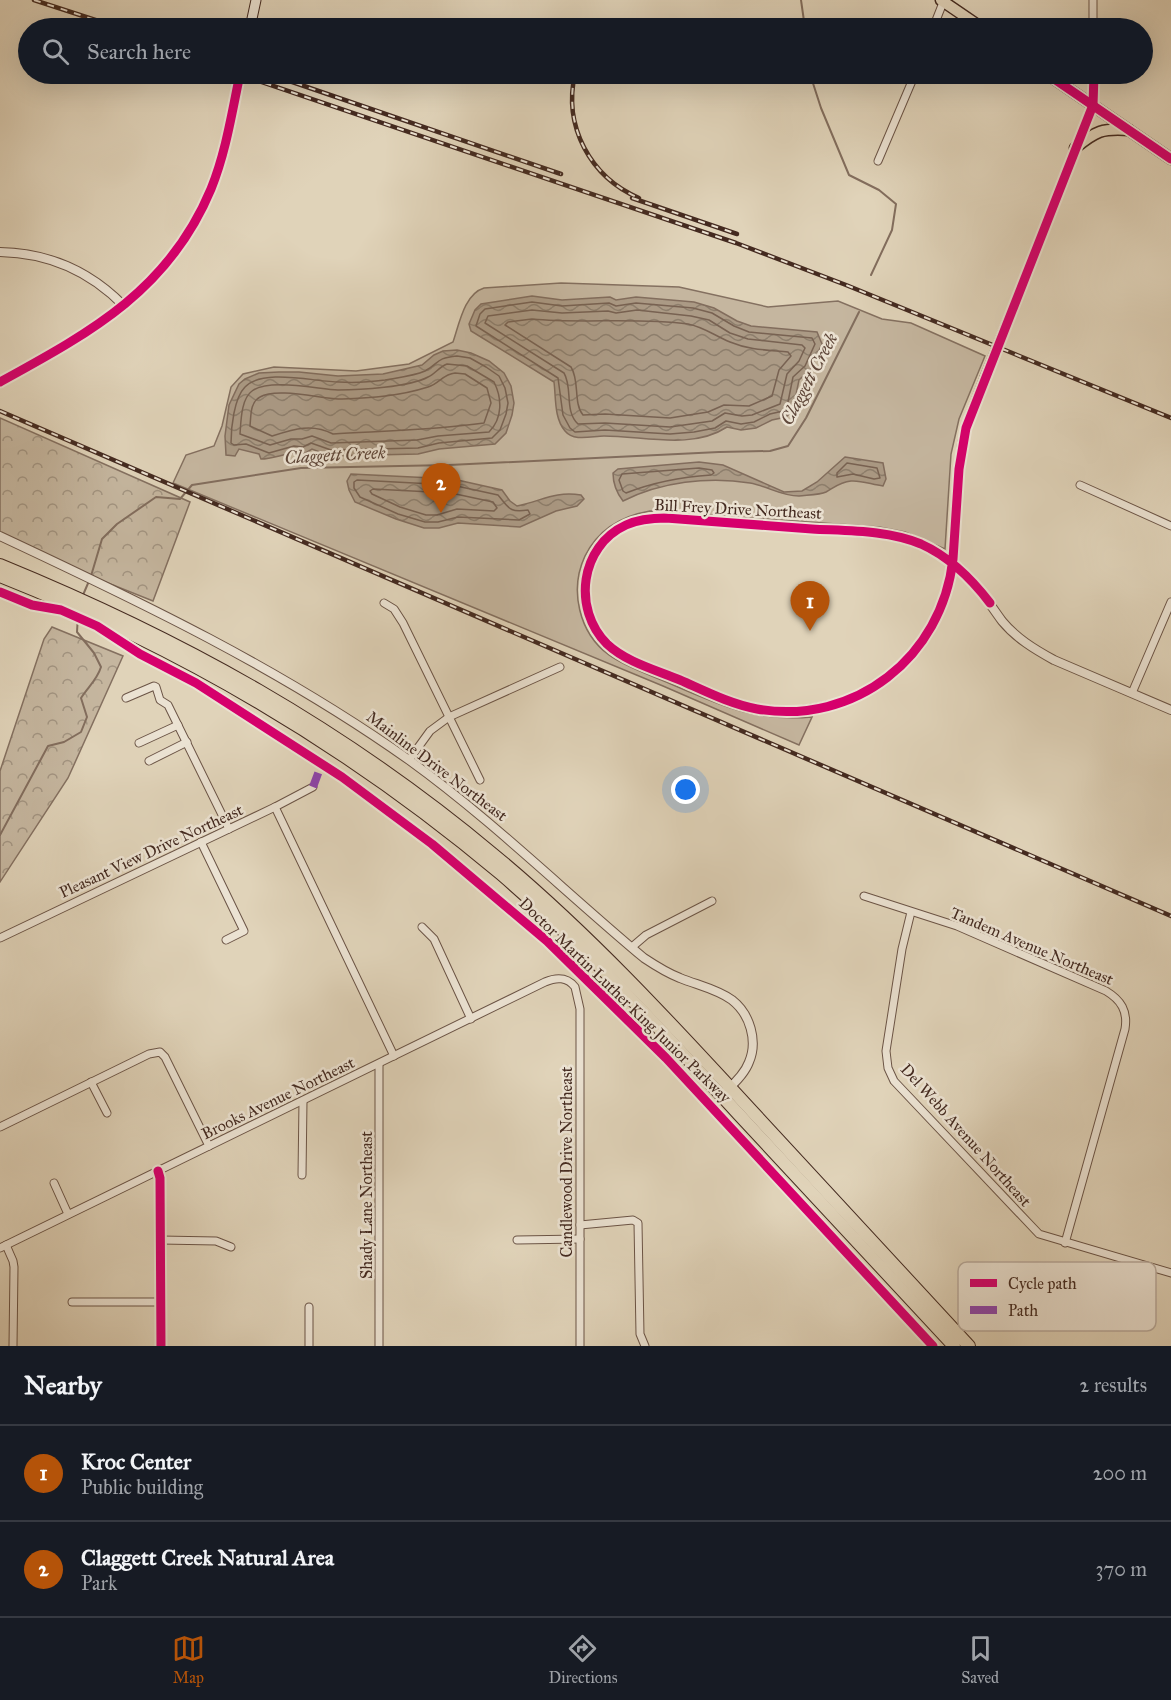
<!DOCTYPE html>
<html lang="en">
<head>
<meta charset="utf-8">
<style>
	body { margin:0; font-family:"IM FELL Great Primer",serif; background:#242831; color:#f1f3f6 }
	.you { position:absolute; left:686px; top:790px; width:21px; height:21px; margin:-15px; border:4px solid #fff; border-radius:50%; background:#1a73e8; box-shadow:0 0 0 9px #1a73e833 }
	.badge { display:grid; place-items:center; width:39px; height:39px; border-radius:50%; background:#b45309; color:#fff; font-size:20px; font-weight:700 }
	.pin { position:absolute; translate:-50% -50px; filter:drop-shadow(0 2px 3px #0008) }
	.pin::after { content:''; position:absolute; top:32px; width:21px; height:18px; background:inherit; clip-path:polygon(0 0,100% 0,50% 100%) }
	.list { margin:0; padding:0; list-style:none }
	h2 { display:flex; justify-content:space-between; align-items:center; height:78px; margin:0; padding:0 24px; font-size:26px }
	h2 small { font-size:20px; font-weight:400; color:#9ea1a6 }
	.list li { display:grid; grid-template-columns:39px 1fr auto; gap:18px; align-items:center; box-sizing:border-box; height:96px; padding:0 24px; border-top:2px solid #363941 }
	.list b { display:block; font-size:22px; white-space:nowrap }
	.list p { margin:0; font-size:20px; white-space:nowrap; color:#9ea1a6 }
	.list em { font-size:20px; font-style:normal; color:#9ea1a6 }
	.icon { flex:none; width:33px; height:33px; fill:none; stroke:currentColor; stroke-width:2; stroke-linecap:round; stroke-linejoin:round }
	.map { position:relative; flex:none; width:1171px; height:1346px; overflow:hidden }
	.search { position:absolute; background:#171b24; box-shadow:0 6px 24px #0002; left:18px; right:18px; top:18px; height:66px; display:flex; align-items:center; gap:15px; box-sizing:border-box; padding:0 21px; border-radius:33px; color:#9ea1a6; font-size:22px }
	.sheet { height:270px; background:#171b24 }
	nav { display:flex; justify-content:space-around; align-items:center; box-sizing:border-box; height:84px; border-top:2px solid #363941; background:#171b24; font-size:16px; color:#9ea1a6 }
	nav a { display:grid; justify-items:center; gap:3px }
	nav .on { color:#b45309 }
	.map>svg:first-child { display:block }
</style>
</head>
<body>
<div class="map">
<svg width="1171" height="1346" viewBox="0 0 1171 1346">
	<defs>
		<pattern id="forest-crowns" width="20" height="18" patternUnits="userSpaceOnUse" patternTransform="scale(1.5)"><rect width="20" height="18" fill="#c5b69f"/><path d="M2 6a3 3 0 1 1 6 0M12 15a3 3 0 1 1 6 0" fill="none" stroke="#a29481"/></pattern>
		<pattern id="water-waves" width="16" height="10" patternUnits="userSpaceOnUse" patternTransform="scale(1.5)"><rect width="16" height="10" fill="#ab9a85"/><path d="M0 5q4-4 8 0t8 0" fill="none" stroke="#8d7e6c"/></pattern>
	</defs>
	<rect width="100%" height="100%" fill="#e0d3b9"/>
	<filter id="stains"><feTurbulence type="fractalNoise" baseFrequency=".00333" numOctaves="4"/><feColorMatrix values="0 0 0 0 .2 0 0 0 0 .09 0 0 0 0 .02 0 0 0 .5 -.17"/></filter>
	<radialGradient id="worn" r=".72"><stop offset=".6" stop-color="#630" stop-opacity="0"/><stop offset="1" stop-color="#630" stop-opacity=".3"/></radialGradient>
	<g fill="url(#forest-crowns)" stroke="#847060" stroke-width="1.5">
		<polygon points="0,418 190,502 153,601 0,540"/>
		<polygon points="52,627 123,656 68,778 0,882 0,771 44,639"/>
	</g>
	<path fill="#c5b69f" stroke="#847060" stroke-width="1.5" d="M561,283l118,4 89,20 70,-6 44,18 29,4 74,33 -26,63 -8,35 -6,95 -40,-17 -26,-5 -229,-16c-29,5 -52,19 -65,45 -16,34 -6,77 24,99 18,13 42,20 62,29 51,22 84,38 141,33l-13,28 -136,-59 -490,-203 13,-28 28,-9 8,-20 9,-39 12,-13 31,-7 82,4 53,-7 44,-22c6,-17 11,-48 31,-54z"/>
	<g fill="url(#water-waves)" stroke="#826d5d" stroke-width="1.5">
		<path d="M532,296l30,4 48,-3 6,3 20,-3 58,5 20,6 23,13 14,5 66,6 5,12 -12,26 -11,10 -6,30 -7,7 -14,3 -16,8 -15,2 -14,-3c-35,23 -83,9 -123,9 -12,0 -30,6 -39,-5 -11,-13 -9,-33 -11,-49l-83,-51 -2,-7 6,-14 6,-6z"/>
		<path d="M457,350l14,3 18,8 15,12 7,13 3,17 -2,12 -6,18 -11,11 -56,5 -21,5 -88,2 -18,-7 -8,5c-14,-4 -28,5 -43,5l-2,-5 -20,-5 -4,7 -9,-1 -1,-19 4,-31 10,-21 6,-5 14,-6 20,-1h20l39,4 45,-2 39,-9 12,-10 9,-4z"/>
		<path d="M845,457l38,6 3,16 -3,7c-10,-1 -22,-6 -32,-5 -11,1 -16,6 -25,11 -6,3 -19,3 -27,4 -18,0 -32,-10 -49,-13 -41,-7 -90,-1 -127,18 -7,-9 -10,-17 -10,-28l5,-4 81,-7 24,3 61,27 18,-1 15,-9z"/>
		<path d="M351,474l102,5 49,11 8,11 7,5c25,-5 37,-15 64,-11l3,4 -7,7 -21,5 -36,16 -62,-4 -19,5h-15l-28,-9 -41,-17 -6,-12 -2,-9z"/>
	</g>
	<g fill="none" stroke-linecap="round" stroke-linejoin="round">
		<g stroke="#786252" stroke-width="1.5">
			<polygon points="532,302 562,306 609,303 616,306 636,303 693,308 712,313 734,326 749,332 812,338 815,344 805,366 793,377 787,407 783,411 770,414 754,422 741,424 726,421 715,428 694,432 670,434 605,430 575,432 570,428 563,415 558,378 476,326 480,314 485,309"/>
			<path d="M532,310l30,3 46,-2 8,2 21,-3 54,6 18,4 21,13 18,6 54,6 3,3 -6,13 -12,13 -7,30 -28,11 -10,1 -17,-3 -13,8 -42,6 -65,-4 -27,1c-14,-13 -5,-36 -14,-51l-79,-50 3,-7z"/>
			<path d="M532,319c52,5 103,-2 156,5 16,3 27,12 42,18 19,8 38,8 58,10l3,4 -12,14 -7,26 -23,10 -25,-1 -16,7 -38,6 -65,-4 -22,1c-10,-12 -3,-34 -12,-48l-66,-42 3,-3z"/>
			<path d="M457,356l13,2 16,9 13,9 6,12 3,15 -2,11 -6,16 -8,8 -53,5 -21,5 -87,2 -20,-7 -8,4 -9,-1 -25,7 -23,-9 -12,1 -3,-2c0,-15 3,-45 14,-56 18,-19 70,-5 94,-5 14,1 31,0 46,-2 11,-2 29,-4 40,-9 15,-8 10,-13 32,-15z"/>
			<path d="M447,364l20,2 27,16c8,16 9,36 -5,50l-51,4 -21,4 -86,3 -19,-7 -10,3h-11l-21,6 -30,-11c1,-13 1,-35 12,-43 17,-13 65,-2 86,-1 21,0 72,-3 90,-13 7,-3 11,-10 19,-13z"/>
			<path d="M455,373l10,1 22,14 4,15 -7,20c-50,7 -100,8 -151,11 -21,-11 -39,-5 -61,2l-22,-10c1,-10 0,-24 10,-29 17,-10 62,2 82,2 29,-1 58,-3 86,-12 11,-3 15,-13 27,-14z"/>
			<polygon points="847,463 877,468 880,478 874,479 853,474 837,477 837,473"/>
			<path d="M699,468l13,2 2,3 -3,2c-30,2 -57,7 -85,18l-3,-2 -4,-11 3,-6z"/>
			<path d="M357,480l95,5 46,10c11,13 11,18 30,15l2,4 -11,6 -61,-3 -20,5h-13l-27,-8 -38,-17 -6,-9v-6z"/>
			<polygon points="373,489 451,493 493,502 497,508 494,511 457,509 437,515 426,515 400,507 372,494 370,491"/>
		</g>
		<g stroke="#826d5d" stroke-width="2">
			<polyline points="801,0 805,28"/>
			<polyline points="810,74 821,108 849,175 879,190 896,204 892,230 871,275"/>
			<polyline points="91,576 102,539 117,524 156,497 180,499 192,485 301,468 449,465 719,452 770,451 788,446 806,418 859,312"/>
			<polyline points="83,595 89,581"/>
			<path d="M0,835l48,-89 16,-4 17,-10 6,-15 -6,-19c7,-11 16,-18 20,-31l-7,-14 -17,-21 1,-17"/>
		</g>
		<defs>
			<g id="minor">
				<polyline points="1093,0 1093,28"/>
				<polyline points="933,28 944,0"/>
				<polyline points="1093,105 1094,74"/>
				<polyline points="878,161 915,74"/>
				<polyline points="1080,485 1171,526"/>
				<polyline points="384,603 394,609 403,623 480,780"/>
				<polyline points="1132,693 1171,602"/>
				<polyline points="126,698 154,686 156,687 160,700 168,705 229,829"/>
				<polyline points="139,743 178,725"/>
				<polyline points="409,760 430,731 449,717 560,667"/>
				<polyline points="149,761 187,742"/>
				<polyline points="275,807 394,1056"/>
				<polyline points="201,842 244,931 226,940"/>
				<path d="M864,896l93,30 149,65c15,9 22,20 19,38l-60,214"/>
				<polyline points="911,912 902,949 886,1051 888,1068 894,1081 1039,1234 1171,1273"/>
				<polyline points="422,927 434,939 471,1019"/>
				<polyline points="0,938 275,807 313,787"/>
				<polyline points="632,947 646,935 712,901"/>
				<polyline points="91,1082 107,1113"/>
				<polyline points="0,1127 149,1054 160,1052 165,1057 209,1146"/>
				<polyline points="158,1171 160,1178 161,1346"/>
				<polyline points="302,1175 303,1101"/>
				<polyline points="54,1183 68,1214"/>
				<polyline points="580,1225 633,1220 638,1223 640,1334 645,1346"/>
				<polyline points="161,1240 216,1241 231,1247"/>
				<polyline points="517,1240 580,1239"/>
				<polyline points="6,1245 13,1261 14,1267 13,1346"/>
				<path d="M0,1248l545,-266c12,-5 22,-5 30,5l5,22v337"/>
				<polyline points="72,1302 161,1302"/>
				<polyline points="309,1307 309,1346"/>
				<polyline points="379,1346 379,1064"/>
			</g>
			<g id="tertiary">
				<path d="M0,252c49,1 90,19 124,54"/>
				<polyline points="1010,314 1093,105"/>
				<polyline points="954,534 962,443 970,415 984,378"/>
				<path d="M0,536c141,66 281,133 409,224 83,60 156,132 235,198 12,8 23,15 36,20 17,7 37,11 52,22 18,14 26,41 17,62 -4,11 -14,21 -23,29"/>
				<path d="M947,588c-28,95 -117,141 -211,116 -25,-10 -50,-22 -76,-32 -15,-7 -32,-12 -45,-22 -31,-22 -39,-65 -19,-98 15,-25 42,-34 70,-34l203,15c37,3 73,16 100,44 12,13 22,29 33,44 14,17 32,28 52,39l117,50"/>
			</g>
			<g id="secondary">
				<polyline points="250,28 256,0"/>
				<path d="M0,382c91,-50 169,-92 211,-193 15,-37 21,-77 29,-115"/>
			</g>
			<g id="primary">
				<polyline points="941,0 982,28"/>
				<polyline points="1047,74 1171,159"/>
				<path d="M1075,148c21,-17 27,-20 54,-18"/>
			</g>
			<g id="trunk">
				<path d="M0,565c183,75 342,163 494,290 93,77 175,166 256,254 73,79 146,158 219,237"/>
				<path d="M0,576c182,72 351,172 501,298 79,68 149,144 220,221 77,84 155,167 233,251"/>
			</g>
		</defs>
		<use href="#minor" stroke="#6b5446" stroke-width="9"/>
		<use href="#tertiary" stroke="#6b5446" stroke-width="10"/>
		<use href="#secondary" stroke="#442a20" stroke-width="11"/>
		<use href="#primary" stroke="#442a20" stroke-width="13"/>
		<use href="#trunk" stroke="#442a20" stroke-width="14"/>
		<use href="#minor" stroke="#ebe2d2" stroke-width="7"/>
		<use href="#tertiary" stroke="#ebe2d2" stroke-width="8"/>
		<use href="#secondary" stroke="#ebe2d2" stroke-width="9"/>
		<use href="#primary" stroke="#e0d3b9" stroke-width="10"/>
		<use href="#trunk" stroke="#e0d3b9" stroke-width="12"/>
		<defs>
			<g id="rail">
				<polyline points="34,0 120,28"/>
				<polyline points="238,74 736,243 846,285 1171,418"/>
				<polyline points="269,74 561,174"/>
				<path d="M575,74c-12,52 15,103 64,124"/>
				<polyline points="632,198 737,234"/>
				<polyline points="0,411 1171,916"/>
			</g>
		</defs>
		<use href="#rail" stroke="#442a20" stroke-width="4.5"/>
		<use href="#rail" stroke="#ebe2d2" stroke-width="2" stroke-dasharray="7" stroke-linecap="butt"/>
		<defs>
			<g id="tertiary-bridge">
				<polyline points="984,378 1010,314"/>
				<polyline points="947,588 951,570 954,534"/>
			</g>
		</defs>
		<use href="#tertiary-bridge" stroke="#6b5446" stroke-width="10" stroke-linecap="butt"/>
		<use href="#tertiary-bridge" stroke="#ebe2d2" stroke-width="8"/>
		<polyline stroke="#8e44ad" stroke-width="8" stroke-dasharray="15 8" stroke-linecap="butt" points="313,787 322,763"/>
		<defs>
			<g id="cycleway">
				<polyline points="1047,74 1171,159"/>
				<path d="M0,382c91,-50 169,-92 211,-193 15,-37 21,-77 29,-115"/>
				<polyline points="0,592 32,605 61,610 97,626 140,654 196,683 342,777 432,844 547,941 666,1058 933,1346"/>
				<path d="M990,603c-19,-25 -40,-46 -69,-59 -34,-14 -73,-13 -109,-15 -48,-4 -97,-7 -146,-11 -14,0 -27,1 -40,7 -46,21 -54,84 -19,119 19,18 49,26 73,36 25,11 50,24 77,29 98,17 185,-52 196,-150l6,-90 7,-41 127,-323 1,-31"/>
				<polyline points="158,1171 160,1178 161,1346"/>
			</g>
		</defs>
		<use href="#cycleway" stroke="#ebe2d2" stroke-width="13"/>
		<use href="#cycleway" stroke="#d6006c" stroke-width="9"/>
	</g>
	<g text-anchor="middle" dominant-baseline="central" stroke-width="5" stroke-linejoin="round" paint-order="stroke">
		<g font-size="16" fill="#442a20" stroke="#ebe2d2">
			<text transform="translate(738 509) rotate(3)">Bill Frey Drive Northeast</text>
			<text transform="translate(437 766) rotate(37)">Mainline Drive Northeast</text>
			<text transform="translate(151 851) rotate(-25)">Pleasant View Drive Northeast</text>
			<text transform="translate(1032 946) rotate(23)">Tandem Avenue Northeast</text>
			<text transform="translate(625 1000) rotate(44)">Doctor Martin Luther King Junior Parkway</text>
			<text transform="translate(278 1098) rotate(-26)">Brooks Avenue Northeast</text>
			<text transform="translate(966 1135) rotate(48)">Del Webb Avenue Northeast</text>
			<text transform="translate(566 1162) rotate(-90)">Candlewood Drive Northeast</text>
			<text transform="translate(366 1205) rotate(-90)">Shady Lane Northeast</text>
		</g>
		<g font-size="18" font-style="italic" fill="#5e4639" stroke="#ebe2d2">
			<text transform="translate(809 379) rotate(-62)">Claggett Creek</text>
			<text transform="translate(335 455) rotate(-3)">Claggett Creek</text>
		</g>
	</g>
	<rect x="958" y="1262" width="198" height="69" rx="9" fill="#ebe2d2" stroke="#b9ab9d" stroke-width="1.5"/>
	<rect x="970" y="1279" width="27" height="8" fill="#d6006c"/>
	<rect x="970" y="1306" width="27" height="8" fill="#8e44ad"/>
	<g font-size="16" fill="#442a20">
		<text x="1008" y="1289">Cycle path</text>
		<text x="1008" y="1316">Path</text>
	</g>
	<rect width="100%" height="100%" filter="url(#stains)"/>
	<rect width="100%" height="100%" fill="url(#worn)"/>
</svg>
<div class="you"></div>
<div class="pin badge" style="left:810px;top:631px">1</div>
<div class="pin badge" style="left:441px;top:513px">2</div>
<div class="search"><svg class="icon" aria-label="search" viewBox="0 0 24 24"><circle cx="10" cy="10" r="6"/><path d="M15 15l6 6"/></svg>Search here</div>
</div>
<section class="sheet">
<h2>Nearby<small>2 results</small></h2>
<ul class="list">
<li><span class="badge">1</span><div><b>Kroc Center</b><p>Public building</p></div><em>200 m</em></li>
<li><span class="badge">2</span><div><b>Claggett Creek Natural Area</b><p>Park</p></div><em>370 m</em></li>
</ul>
</section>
<nav>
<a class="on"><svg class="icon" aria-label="map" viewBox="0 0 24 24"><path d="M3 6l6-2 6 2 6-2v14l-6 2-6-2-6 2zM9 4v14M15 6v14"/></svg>Map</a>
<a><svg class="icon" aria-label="directions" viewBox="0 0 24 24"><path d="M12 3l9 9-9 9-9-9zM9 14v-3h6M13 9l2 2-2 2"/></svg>Directions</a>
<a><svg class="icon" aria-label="saved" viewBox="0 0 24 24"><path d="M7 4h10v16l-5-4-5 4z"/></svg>Saved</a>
</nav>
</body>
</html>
